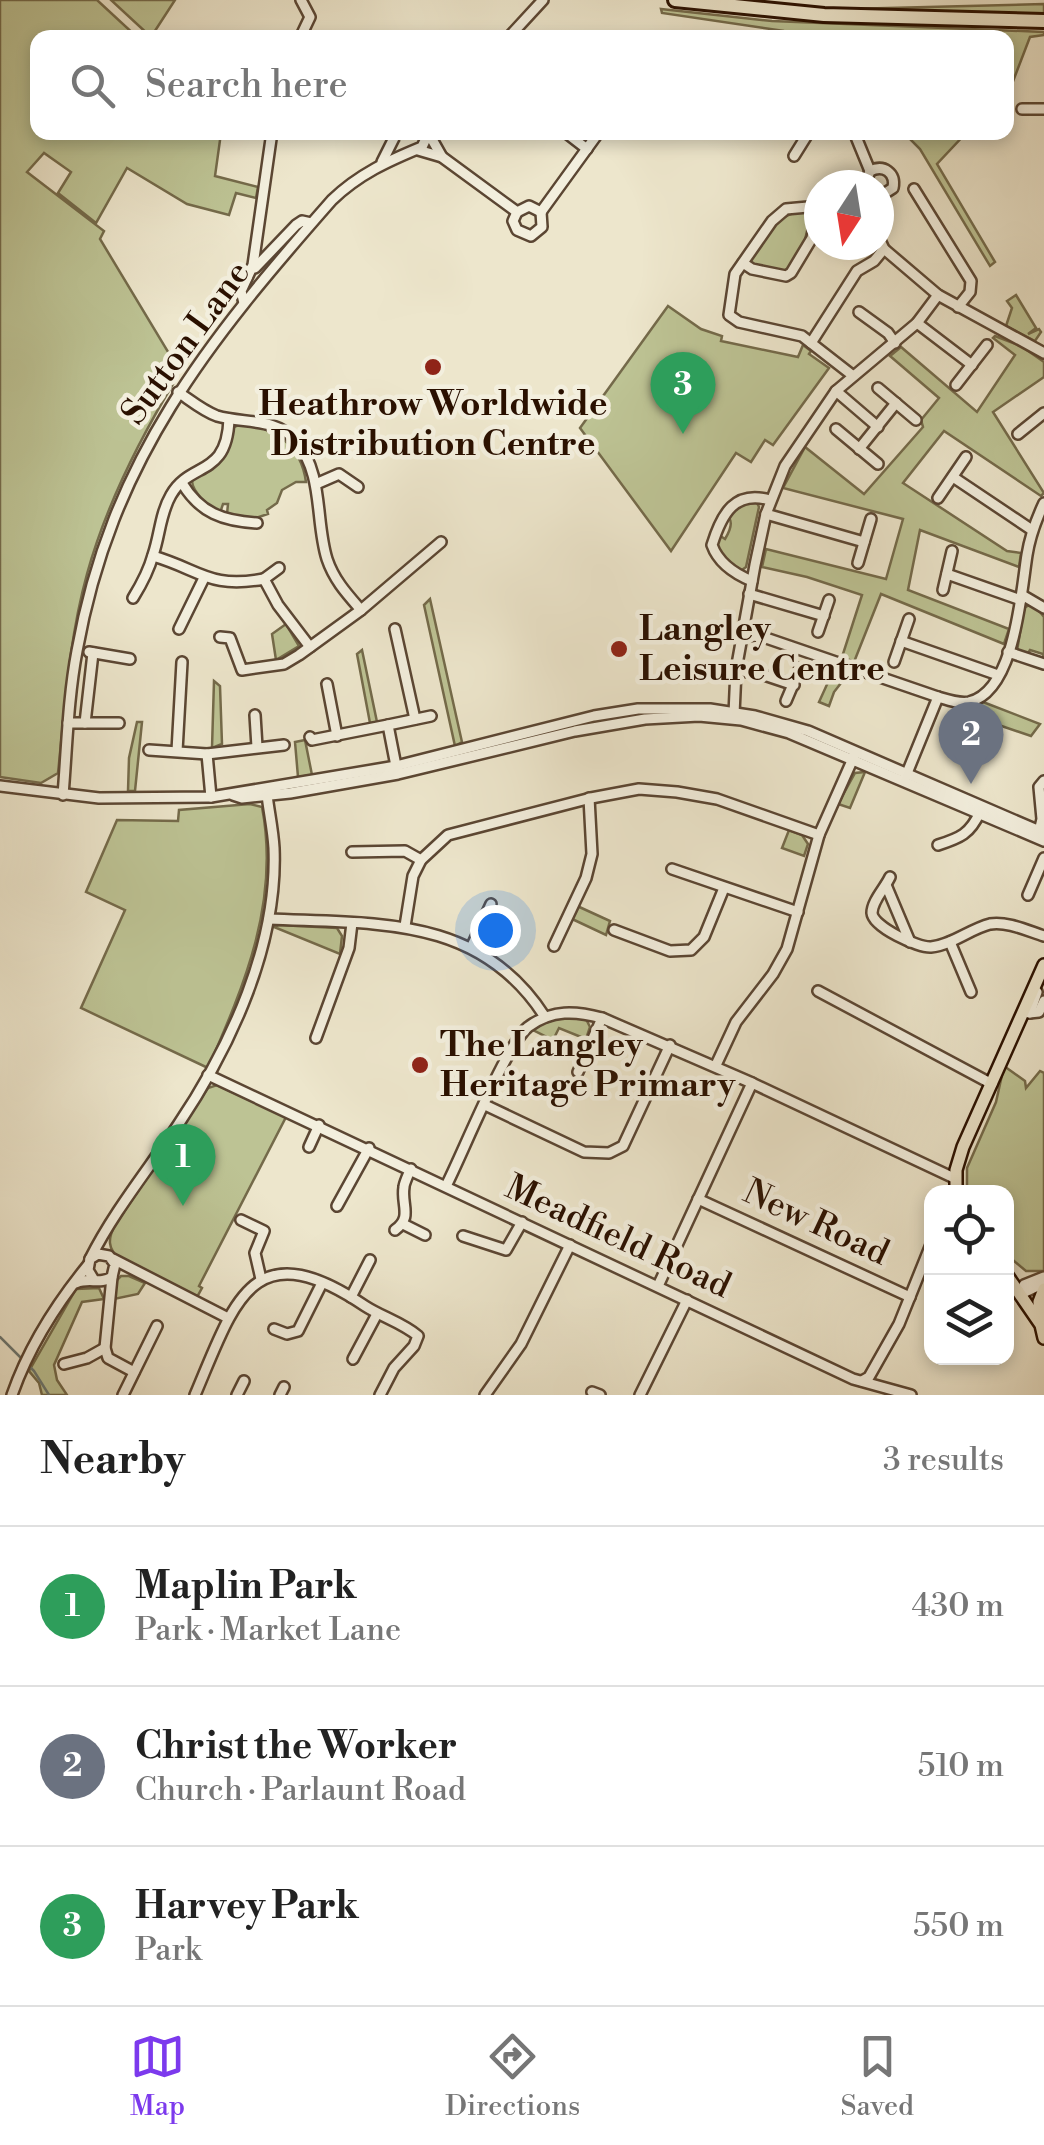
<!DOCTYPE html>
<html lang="en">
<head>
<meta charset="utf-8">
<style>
	body { margin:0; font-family:"Libre Bodoni",serif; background:#f6f6f6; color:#222 }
	.controls { position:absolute; right:30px; bottom:30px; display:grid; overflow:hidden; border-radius:20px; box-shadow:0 5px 15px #0003 }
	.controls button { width:90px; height:90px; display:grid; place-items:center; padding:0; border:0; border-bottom:2px solid #e0e0e0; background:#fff; color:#222; font:50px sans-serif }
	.compass { position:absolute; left:804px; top:170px; width:90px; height:90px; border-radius:50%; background:#fff; box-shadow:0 5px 15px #0003; rotate:192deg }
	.you { position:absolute; left:495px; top:930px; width:35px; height:35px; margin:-25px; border:8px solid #fff; border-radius:50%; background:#1a73e8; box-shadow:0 0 0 15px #1a73e833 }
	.badge { display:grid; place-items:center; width:65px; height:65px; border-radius:50%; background:#7c3aed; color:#fff; font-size:32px; font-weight:700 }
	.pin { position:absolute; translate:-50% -82px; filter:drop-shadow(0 2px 5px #0008) }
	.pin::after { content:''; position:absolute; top:52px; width:35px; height:30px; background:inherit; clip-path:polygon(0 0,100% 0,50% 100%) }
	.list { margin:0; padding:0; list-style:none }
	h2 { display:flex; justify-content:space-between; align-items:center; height:130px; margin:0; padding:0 40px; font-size:42px }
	h2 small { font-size:32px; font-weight:400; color:#767676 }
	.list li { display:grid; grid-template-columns:65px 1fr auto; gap:30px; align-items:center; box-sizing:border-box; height:160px; padding:0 40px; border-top:2px solid #e0e0e0 }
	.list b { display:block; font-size:38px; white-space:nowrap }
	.list p { margin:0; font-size:32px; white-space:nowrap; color:#767676 }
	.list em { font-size:32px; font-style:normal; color:#767676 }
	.icon { flex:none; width:55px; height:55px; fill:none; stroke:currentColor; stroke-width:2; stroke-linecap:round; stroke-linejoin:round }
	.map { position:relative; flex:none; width:1044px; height:1395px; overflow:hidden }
	.search { position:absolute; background:#fff; box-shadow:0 5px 15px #0003; left:30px; right:30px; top:30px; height:110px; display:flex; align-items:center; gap:25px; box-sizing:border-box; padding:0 35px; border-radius:20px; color:#767676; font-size:38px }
	.sheet { height:610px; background:#fff }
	nav { display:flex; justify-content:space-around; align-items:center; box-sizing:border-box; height:140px; border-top:2px solid #e0e0e0; background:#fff; font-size:28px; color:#767676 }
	nav a { display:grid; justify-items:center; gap:5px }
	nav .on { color:#7c3aed }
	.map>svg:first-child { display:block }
</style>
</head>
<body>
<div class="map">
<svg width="1044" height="1395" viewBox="0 0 1044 1395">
	<rect width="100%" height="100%" fill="#ede6cc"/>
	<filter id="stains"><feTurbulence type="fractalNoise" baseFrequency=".002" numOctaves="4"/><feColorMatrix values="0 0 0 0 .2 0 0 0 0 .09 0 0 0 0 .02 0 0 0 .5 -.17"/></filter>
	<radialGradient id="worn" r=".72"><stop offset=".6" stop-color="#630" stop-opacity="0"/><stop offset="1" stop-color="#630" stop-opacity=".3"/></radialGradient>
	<g fill="#bdc394" stroke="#746a4a" stroke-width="2.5">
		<path d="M0,0h97l40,37 -99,1v94l183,1 -6,43 43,11 -2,11 -20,-5 -7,22 -42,-11 -60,-36 -31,55 -38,-30 13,-21 -27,-19 -17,19 77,59 -4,8 79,131 -5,3 2,6c-37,61 -70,126 -89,195 -18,65 -22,132 -29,199l-17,10 -41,-6z"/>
		<polygon points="111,0 175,0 151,37"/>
		<polygon points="1044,4 1044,17 847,9"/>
		<polygon points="661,9 772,21 1044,32 1044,35 1030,37 1007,97 1006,38 817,37 814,32 784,31 662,13"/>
		<polygon points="915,133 966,133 937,164 995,262 990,266 920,149 908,137"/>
		<path d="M812,210l1,8h-3l-5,22 3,2 -7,6 -14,25 -36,-7 -2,-6c21,-30 24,-47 63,-50z"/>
		<polygon points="1016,295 1036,328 1028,334 1039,329 1041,332 1035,341 1006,326 1012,308 1007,301"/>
		<polygon points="668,306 701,329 722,336 721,341 798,357 803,345 811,351 809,354 829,368 773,445 765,440 751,462 736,453 671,551 580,428"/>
		<polygon points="995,336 1021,346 1044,362 1044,377 993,412 1044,493 1041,496 944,431 903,483 1007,551 1021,553 1019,567 920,530 908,590 1009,629 1004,644 881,594 854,662 842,657 862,595 807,577 762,567 766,549 886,579 903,519 783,488 805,447 864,494 923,427 921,420 939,398 890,356 901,347 977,412 1015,355 993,338"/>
		<path d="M241,424c34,3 60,21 65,58h-10l-14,8 -5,13 -10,7 1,4 -18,6 -23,-6 1,-10h-5l-3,9c-10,-5 -12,-6 -18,-14 -24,-27 1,-22 20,-42 7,-8 9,-20 12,-30z"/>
		<path d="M755,498l4,9 -13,60 -8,6 -22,-20 3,-18 6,4c3,-5 9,-15 4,-21l10,-15z"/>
		<polygon points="430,599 462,742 455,746 424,605"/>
		<polygon points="1033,603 1044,617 1044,660 1043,654 1030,650 1027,655 1017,651 1024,608"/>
		<polygon points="286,624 299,646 276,660 272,634"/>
		<polygon points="362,650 377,722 370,723 357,654"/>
		<polygon points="834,669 848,674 834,692 829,706 819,702"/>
		<polygon points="214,681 220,686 222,744 212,748"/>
		<polygon points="983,702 1040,724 1031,736 975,717 978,704"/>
		<polygon points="137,722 142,722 135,791 128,791 129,758"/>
		<polygon points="305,740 312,775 298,777 295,742"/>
		<polygon points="865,772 850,808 838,804 855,773"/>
		<path d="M250,804l12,3c18,94 -17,177 -54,261l-127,-60 44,-98 -39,-18 31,-72 61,1 1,-11z"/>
		<polygon points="789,830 802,835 808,844 804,856 782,848"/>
		<polygon points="575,905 610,921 606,935 570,918"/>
		<polygon points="279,925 337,928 342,936 340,954 274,927"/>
		<polygon points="560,1017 586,1019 590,1027 586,1039 559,1028 553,1040 533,1030 548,1020"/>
		<polygon points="1004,1066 1025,1081 1026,1088 1040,1071 1044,1073 1044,1271 1026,1271 1007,1255 1006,1192 967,1192 967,1168 996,1102"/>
		<path d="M217,1085l69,32 -87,169 3,2 -5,9 -77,-38c-13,-10 -12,-21 -5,-34l93,-137z"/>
		<polygon points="121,1276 129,1276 145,1283 138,1294 114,1299 116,1281"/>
		<polygon points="99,1288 104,1299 82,1302 54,1365 57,1380 67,1395 42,1395 39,1383 29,1371 76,1289"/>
	</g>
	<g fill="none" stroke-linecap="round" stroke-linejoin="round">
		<polyline stroke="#6d7872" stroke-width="2.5" points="0,1337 34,1371 49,1395"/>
		<defs>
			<g id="minor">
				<polyline points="300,38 310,17 301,0"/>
				<polyline points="508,38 543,0"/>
				<polyline points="1022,109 1044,109"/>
				<polyline points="565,132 587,149"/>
				<polyline points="854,132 870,171"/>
				<polyline points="429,134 442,157"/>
				<polyline points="418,150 442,157 517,212"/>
				<polyline points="794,156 809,132"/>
				<polyline points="382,162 394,138"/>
				<path d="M865,185l5,-14c14,-7 26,2 23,17l-14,9"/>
				<polyline points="914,189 971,281 970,292 958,307"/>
				<polyline points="819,206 786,209 772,221 735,274 729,315 739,322 802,336 852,375"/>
				<polyline points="517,212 513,221 517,230 531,236 542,227 541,212"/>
				<polyline points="517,212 529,206 541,212"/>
				<polyline points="541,212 599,132"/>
				<polyline points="879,238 884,249 938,295 1044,353"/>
				<polyline points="743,263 752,269 786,276 791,273 812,238 818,206"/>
				<polyline points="255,268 296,225 302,221 311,223"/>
				<polyline points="244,303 241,291 253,265 272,132"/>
				<polyline points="859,312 888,333 895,343"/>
				<polyline points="917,323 972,365"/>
				<polyline points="811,343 857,271 874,261 884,249"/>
				<polyline points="956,385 987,345"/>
				<polyline points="878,388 916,420"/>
				<polyline points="836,391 878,427"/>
				<path d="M178,392c12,8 25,19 39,24 26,8 59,1 79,25 28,33 19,80 31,118 7,21 20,35 34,51"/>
				<polyline points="836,429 878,464"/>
				<polyline points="1018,434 1044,413"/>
				<polyline points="859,449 896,403"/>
				<polyline points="953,477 1032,530"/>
				<path d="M182,483c18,30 41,38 75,40"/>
				<polyline points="316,484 339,474 358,487"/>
				<polyline points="938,498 966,457"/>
				<polyline points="766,514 864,542"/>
				<path d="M153,556c48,14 56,33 111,23l14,26 32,42"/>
				<polyline points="858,563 871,519"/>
				<polyline points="947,574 1021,600"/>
				<polyline points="264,579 279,568"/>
				<path d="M752,581c-17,-7 -34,-19 -40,-36 10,-32 23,-55 58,-45"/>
				<polyline points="943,590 952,551"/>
				<polyline points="749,594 824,616"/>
				<polyline points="1022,595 1044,608"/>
				<path d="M133,598c8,-13 16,-28 20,-43 7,-20 7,-41 18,-60 19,-34 56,-17 58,-76"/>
				<polyline points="179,629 204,578"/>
				<polyline points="395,629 415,719"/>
				<polyline points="818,632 829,600"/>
				<path d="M741,634l25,4 172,59c10,3 21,7 31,5 46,-11 52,-109 58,-147 3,-19 9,-35 17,-52"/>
				<polyline points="220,637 230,638 242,670 284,664 299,655 361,610 441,542"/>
				<polyline points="901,641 998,675"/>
				<polyline points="89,652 130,659"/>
				<polyline points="1008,652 1044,664"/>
				<polyline points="894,662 909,619"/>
				<polyline points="736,670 761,674 794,685"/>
				<polyline points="327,684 337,736"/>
				<polyline points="786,701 800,668"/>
				<polyline points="734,714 736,670 755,565 766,514 785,466 836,391 917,323 938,295"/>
				<polyline points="255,715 257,747"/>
				<polyline points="68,723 119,723"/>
				<polyline points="85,723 93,653"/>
				<polyline points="310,737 312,740 388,725"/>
				<polyline points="149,750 207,754"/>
				<polyline points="177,751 182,662"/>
				<polyline points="397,771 388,725 431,716"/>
				<polyline points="905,778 938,697"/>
				<polyline points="0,786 99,798 211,797 396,766 594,716 638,709 710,709 755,716 808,731 1044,833"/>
				<path d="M63,795c4,-48 5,-97 14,-144 34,-191 131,-310 255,-451 27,-26 56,-39 90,-53l7,-15"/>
				<polyline points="233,795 242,798 290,793 398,774 575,731 645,719 699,716 741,720 789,733 1044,841"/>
				<polyline points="211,797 207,754 284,745"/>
				<polyline points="1038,836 1042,819 1039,787 1044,781"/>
				<path d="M938,845c22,-7 32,-11 42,-33"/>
				<polyline points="352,852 405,851 421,860"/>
				<polyline points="672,869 798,912"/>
				<path d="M890,877c-5,11 -18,24 -18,36 1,14 46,35 59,34 21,-2 39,-18 59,-23 17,-3 38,7 54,12"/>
				<polyline points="886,885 910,942"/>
				<polyline points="1028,895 1044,858"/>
				<path d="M269,919c107,5 211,-4 276,98"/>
				<polyline points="405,926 413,876 421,860 448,835 591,798 639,789 677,792 717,799 819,835"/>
				<polyline points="614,930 670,951 691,950 704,937 724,888"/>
				<polyline points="950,942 971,992"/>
				<polyline points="554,946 586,878 592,854 589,798"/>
				<polyline points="471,948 491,904"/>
				<polyline points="818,991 992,1084"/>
				<polyline points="1029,1013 1039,1012 1044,1001"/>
				<polyline points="1030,1013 1037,992"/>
				<polyline points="316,1038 349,948 352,923"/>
				<polyline points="716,1065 736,1022 773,974 787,949 819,835 855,754"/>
				<polyline points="578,1072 602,1018"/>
				<polyline points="208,1075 853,1379 911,1395"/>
				<polyline points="485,1105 584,1152 609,1153 623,1146 670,1045"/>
				<polyline points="309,1147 319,1125"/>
				<path d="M446,1186c16,-31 60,-141 82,-159 24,-18 48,-16 74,-9l150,65"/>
				<polyline points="698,1199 910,1297"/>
				<polyline points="337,1206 369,1148"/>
				<polyline points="241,1220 264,1231 255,1253 261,1279"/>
				<polyline points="403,1224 425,1235"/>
				<path d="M395,1230c18,-13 6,-25 9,-43 0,-3 5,-15 7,-18"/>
				<polyline points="463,1236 506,1250 522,1222"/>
				<path d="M90,1259c24,-48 58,-89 88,-134 53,-79 100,-180 96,-277 -1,-18 -5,-36 -7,-53"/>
				<polyline points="113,1259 228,1318"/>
				<polyline points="112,1277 105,1348 108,1358 134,1372"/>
				<path d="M76,1283c13,-6 24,2 36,-6l3,-13 -6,-8 -11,-2 -8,5 -2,11 6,10"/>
				<polyline points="658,1286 752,1083 954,1178"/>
				<polyline points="1021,1294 1024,1285 1044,1277"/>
				<polyline points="1021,1294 1044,1283"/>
				<polyline points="351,1297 370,1260"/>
				<polyline points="274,1329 287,1334 298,1331 322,1283"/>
				<polyline points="353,1359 377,1314"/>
				<polyline points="64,1364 87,1358 105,1348"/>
				<polyline points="862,1381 869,1377 899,1324 932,1242"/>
				<polyline points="592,1392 600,1395"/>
				<path d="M12,1395c16,-46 45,-92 76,-130"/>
				<polyline points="123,1395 157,1326"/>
				<path d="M195,1395c40,-94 57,-165 170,-89 17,11 38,17 53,30l-4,10 -20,22 -14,27"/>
				<polyline points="237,1395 244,1381"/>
				<polyline points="280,1395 284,1387"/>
				<polyline points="485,1395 521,1344 570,1245"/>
				<polyline points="640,1395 687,1300"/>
			</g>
			<g id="major">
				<polyline points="956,1192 956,1170 963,1147 1044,965"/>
				<polyline points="1006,1274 1041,1325 1044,1338"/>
				<polyline points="1040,1319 1039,1302 1044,1289"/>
			</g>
			<polyline id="highway" points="675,0 824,15 1044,21"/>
		</defs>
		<use href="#minor" stroke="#5b4633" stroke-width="14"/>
		<use href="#major" stroke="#2a1000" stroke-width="16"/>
		<use href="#highway" stroke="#2a1000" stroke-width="18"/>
		<use href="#minor" stroke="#f3efde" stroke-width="9"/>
		<use href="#major" stroke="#ede6cc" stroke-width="11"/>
		<use href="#highway" stroke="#ede6cc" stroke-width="12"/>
	</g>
	<g fill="#8f2418" stroke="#f3efde" stroke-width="4">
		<circle cx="433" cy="367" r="10"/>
		<circle cx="619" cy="649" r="10"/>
		<circle cx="420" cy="1065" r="10"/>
	</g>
	<g text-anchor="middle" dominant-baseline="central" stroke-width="9" stroke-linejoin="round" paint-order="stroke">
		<g font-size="35" fill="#2a1000" stroke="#f3efde">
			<text transform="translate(186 343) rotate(-54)">Sutton Lane</text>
			<text transform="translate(816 1223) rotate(25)">New Road</text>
			<text transform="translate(618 1237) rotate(25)">Meadfield Road</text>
		</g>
		<g font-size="35" font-weight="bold" fill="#2a1000" stroke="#f3efde" text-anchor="start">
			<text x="433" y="404" text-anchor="middle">Heathrow Worldwide<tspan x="433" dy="40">Distribution Centre</tspan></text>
			<text x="639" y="629">Langley<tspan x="639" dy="40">Leisure Centre</tspan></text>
			<text x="440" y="1045">The Langley<tspan x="440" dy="40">Heritage Primary</tspan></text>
		</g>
	</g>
	<rect width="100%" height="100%" filter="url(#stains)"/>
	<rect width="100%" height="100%" fill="url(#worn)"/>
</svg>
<div class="controls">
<button><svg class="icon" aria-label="locate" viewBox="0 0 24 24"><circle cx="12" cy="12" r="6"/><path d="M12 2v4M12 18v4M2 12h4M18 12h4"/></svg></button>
<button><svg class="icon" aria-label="layers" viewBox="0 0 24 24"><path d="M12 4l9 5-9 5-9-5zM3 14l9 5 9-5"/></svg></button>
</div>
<svg class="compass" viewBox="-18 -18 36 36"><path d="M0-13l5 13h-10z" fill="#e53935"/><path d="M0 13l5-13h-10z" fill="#767676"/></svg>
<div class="you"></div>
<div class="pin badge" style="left:183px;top:1206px;background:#2e9e5b">1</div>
<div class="pin badge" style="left:971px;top:784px;background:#6b7280">2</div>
<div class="pin badge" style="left:683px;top:434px;background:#2e9e5b">3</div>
<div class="search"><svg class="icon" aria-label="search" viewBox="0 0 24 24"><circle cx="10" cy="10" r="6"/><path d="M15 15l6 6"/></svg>Search here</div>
</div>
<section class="sheet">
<h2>Nearby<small>3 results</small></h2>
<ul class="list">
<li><span class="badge" style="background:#2e9e5b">1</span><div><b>Maplin Park</b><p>Park · Market Lane</p></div><em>430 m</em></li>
<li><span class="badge" style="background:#6b7280">2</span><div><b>Christ the Worker</b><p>Church · Parlaunt Road</p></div><em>510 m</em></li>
<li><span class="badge" style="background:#2e9e5b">3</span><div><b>Harvey Park</b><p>Park</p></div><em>550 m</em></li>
</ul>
</section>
<nav>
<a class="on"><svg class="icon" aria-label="map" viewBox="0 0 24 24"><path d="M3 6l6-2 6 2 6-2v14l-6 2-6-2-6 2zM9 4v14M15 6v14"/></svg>Map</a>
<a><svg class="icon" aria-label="directions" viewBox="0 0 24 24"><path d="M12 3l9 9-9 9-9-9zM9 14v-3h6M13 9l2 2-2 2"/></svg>Directions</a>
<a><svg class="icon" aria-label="saved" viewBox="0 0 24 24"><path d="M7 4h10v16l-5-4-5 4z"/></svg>Saved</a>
</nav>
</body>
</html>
